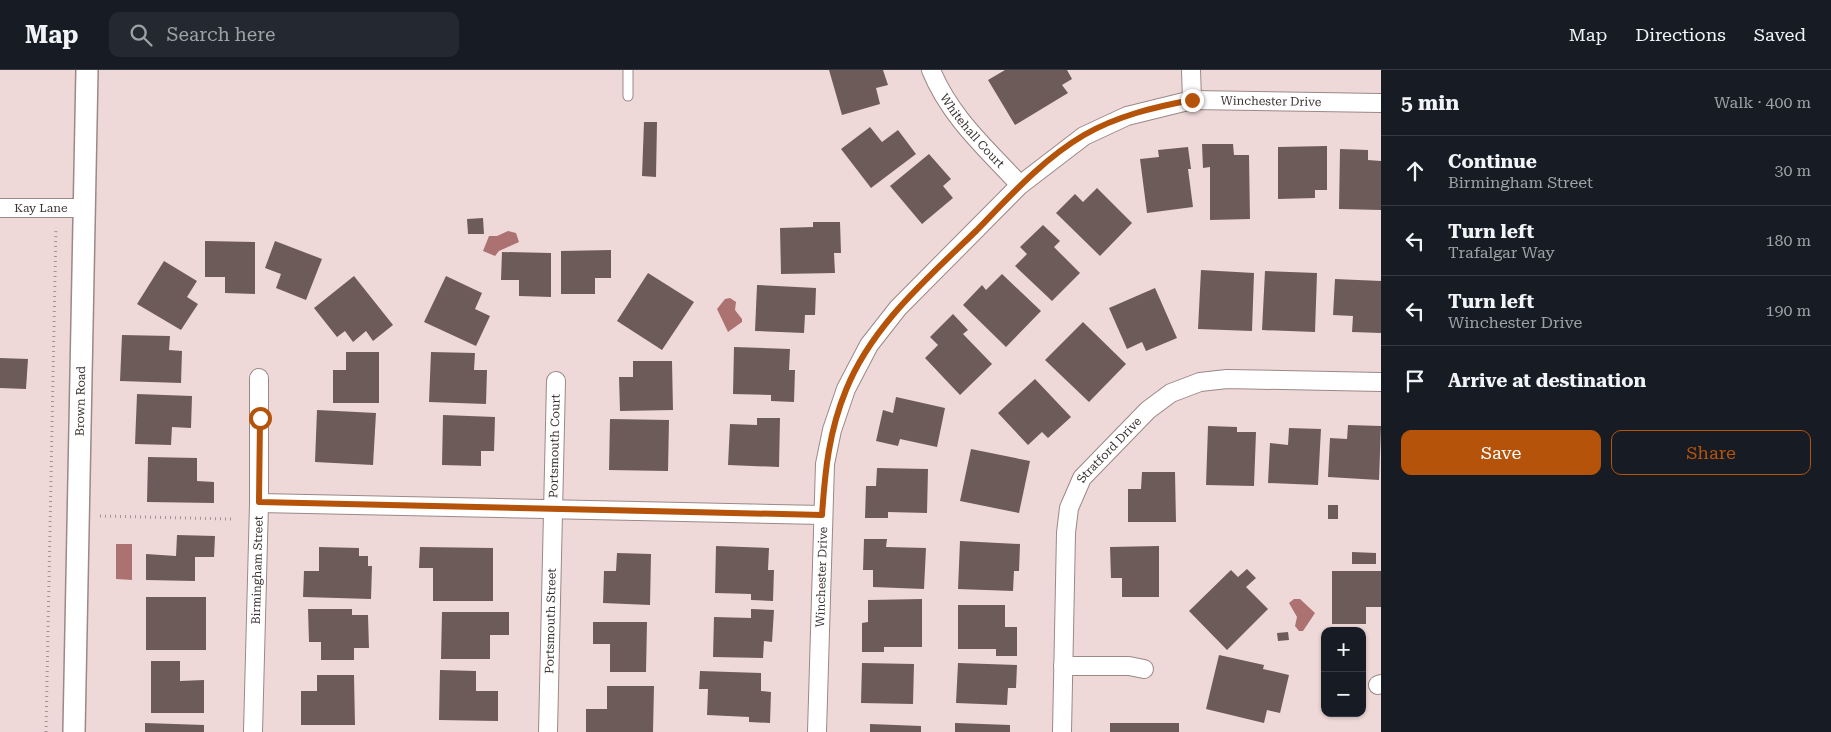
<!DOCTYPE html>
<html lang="en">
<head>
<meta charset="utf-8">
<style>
	body { margin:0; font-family:"Roboto Serif",serif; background:#242831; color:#f1f3f6 }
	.controls { position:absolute; right:15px; bottom:15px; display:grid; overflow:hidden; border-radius:10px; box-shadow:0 1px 4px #0004 }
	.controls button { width:45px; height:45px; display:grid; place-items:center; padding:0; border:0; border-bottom:1px solid #363941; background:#171b24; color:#f1f3f6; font:25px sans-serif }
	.stop { position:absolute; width:15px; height:15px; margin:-11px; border:4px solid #b45309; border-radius:50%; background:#fff }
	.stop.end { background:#b45309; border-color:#fff; box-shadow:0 1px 5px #0008 }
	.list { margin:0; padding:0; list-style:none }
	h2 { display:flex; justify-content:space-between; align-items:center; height:65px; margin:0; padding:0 20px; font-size:21px }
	h2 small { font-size:16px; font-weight:400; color:#9ea1a6 }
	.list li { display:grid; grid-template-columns:32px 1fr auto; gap:15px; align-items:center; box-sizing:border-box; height:70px; padding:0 20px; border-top:1px solid #363941 }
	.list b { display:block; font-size:19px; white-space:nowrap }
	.list p { margin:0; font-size:16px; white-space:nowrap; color:#9ea1a6 }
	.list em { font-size:16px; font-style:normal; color:#9ea1a6 }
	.actions { display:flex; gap:10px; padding:15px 20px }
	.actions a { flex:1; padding:11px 0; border:1px solid #b45309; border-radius:10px; text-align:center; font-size:18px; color:#b45309 }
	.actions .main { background:#b45309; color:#fff }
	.icon { flex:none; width:28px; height:28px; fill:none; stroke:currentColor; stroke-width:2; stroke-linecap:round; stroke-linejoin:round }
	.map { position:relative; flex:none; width:1381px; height:662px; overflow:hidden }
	header { display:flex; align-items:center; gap:30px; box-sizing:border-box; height:70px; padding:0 25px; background:#171b24; border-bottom:1px solid #363941 }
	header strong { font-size:24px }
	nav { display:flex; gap:28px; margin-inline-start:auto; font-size:18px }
	.search { width:350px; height:45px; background:#242831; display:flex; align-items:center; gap:12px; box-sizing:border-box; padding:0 18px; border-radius:10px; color:#9ea1a6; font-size:19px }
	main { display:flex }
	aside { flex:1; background:#171b24 }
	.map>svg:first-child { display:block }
</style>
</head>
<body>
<header>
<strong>Map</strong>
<div class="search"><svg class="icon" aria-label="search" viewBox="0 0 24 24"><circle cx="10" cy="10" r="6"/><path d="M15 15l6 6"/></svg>Search here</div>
<nav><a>Map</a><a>Directions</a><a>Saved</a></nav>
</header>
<main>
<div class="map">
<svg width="1381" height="662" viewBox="0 0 1381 662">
	<rect width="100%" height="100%" fill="#efd9d8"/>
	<g fill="#ab7271">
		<polygon points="508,161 516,163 519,172 499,181 495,186 483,181 489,166 497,166"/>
		<polygon points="730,228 736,232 735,240 742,249 742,252 728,262 717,239 725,229"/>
		<polygon points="116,474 132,474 132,510 116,509"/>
		<polygon points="1294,529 1300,529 1315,543 1303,561 1299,561 1295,556 1297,547 1289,533"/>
	</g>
	<g fill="#6d5b5a">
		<polygon points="829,0 883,0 888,15 876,18 880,34 842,45"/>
		<polygon points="1005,0 1067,0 1072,9 1062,15 1068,23 1015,55 988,10"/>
		<polygon points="644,52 657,52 656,107 642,106"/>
		<polygon points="870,57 882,72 898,60 916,84 871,118 841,79"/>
		<polygon points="1202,74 1233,74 1234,85 1249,85 1250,149 1210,150 1210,97 1203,98"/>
		<polygon points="1327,76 1327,120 1315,120 1315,128 1278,129 1278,77"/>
		<polygon points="1188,77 1191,99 1188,99 1193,137 1147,143 1140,89 1159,87 1158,80"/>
		<polygon points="1340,79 1368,80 1368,90 1381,91 1381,140 1339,139"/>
		<polygon points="929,84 951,109 943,116 953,128 922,154 890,116"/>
		<polygon points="1097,118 1132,153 1100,186 1056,143 1075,124 1083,132"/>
		<polygon points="483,148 484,164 468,164 467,149"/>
		<polygon points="813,152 840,152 841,183 834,183 835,203 781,204 780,158 813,157"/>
		<polygon points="1043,155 1060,171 1054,177 1080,203 1052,231 1015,196 1027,184 1020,177"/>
		<polygon points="205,171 255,172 255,224 225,223 225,207 205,207"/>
		<polygon points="275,171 322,189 306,230 276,218 281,204 265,198"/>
		<polygon points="611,180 611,208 595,208 595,224 561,224 561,181"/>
		<polygon points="502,182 551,183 551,227 519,226 519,210 501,210"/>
		<polygon points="164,191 197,211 187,227 198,234 181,260 137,234"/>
		<polygon points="1201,200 1254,203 1252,261 1198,259"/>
		<polygon points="1265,201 1317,203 1315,262 1262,260"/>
		<polygon points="648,203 694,232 662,280 617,251"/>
		<polygon points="1002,204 1041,241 1006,277 963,235 982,215 986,220"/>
		<polygon points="354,206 393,255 373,271 366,261 353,272 345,261 337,267 314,238"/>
		<polygon points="446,206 482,223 475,239 490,246 476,276 424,252"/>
		<polygon points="1335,209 1381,211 1381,263 1352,262 1353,246 1333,245"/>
		<polygon points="757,215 816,218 815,245 805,245 804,263 755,261"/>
		<polygon points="1155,218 1177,268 1146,281 1142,272 1127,279 1109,238"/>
		<polygon points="953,244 968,260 963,264 992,294 960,325 925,288 938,275 930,267"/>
		<polygon points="1083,252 1126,294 1089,332 1045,290"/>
		<polygon points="122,265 170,266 169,280 182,281 181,313 120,311"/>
		<polygon points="734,277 790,279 789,300 795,300 794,332 771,331 771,325 733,324"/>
		<polygon points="346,282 379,282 379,333 333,333 333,300 346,300"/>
		<polygon points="431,282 475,283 474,300 487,300 486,334 429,332"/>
		<polygon points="0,288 28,289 26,319 0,318"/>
		<polygon points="633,291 672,291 673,340 620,341 619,307 633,307"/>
		<polygon points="1035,309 1071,347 1048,368 1042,362 1028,375 998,343"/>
		<polygon points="137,324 192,326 191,358 172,357 171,375 135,374"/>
		<polygon points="896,327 945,338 937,377 900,369 898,376 876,371 883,340 893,343"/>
		<polygon points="317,340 376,343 373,395 315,392"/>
		<polygon points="443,345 495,347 494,381 481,381 481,396 442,395"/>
		<polygon points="757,348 780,348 779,397 728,395 730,354 757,355"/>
		<polygon points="610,349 669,350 668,401 609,400"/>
		<polygon points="1348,355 1381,356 1379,410 1328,407 1330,368 1347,369"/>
		<polygon points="1208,356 1237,357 1237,362 1256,362 1254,416 1206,415"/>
		<polygon points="1289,358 1321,359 1318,415 1268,413 1270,373 1288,375"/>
		<polygon points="971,379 1030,391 1019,443 960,431"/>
		<polygon points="148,387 197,388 197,411 214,412 214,433 147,432"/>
		<polygon points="877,398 928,399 927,443 888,442 888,448 865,448 866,416 876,416"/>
		<polygon points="1142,402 1175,402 1176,452 1128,452 1128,419 1141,419"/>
		<rect x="1328" y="435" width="10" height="14"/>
		<polygon points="177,465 215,466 214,487 195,487 195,511 146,510 146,484 176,486"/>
		<polygon points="864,469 887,469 886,477 926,478 924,519 873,517 873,500 863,500"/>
		<polygon points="960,471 1020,474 1019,501 1014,501 1013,521 958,519"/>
		<polygon points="716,476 769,478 768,500 774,500 773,531 751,530 751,524 715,523"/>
		<polygon points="1159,476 1159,527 1122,527 1122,508 1111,508 1110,477"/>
		<polygon points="319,477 359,478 359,486 368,486 368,496 372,496 371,529 303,527 304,501 319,501"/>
		<polygon points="420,477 493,478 493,531 433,531 433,498 419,498"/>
		<polygon points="1352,482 1376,483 1376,494 1352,494"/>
		<polygon points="617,483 651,484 650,535 603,533 604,501 616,501"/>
		<polygon points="1247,499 1256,508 1246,517 1268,539 1227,580 1189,541 1231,500 1238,507"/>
		<polygon points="1332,501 1381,501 1381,537 1366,537 1366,554 1332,554"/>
		<rect x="146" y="527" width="60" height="53"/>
		<polygon points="922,529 922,577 884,577 884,582 862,582 862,553 868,552 868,530"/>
		<polygon points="958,535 1005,535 1005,557 1017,557 1017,586 996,586 996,579 958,579"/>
		<polygon points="308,539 352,539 352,545 368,545 369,578 354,578 354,590 321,590 321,572 309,572"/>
		<polygon points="751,539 774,540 772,572 764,571 763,588 713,587 714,547 751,548"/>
		<polygon points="442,542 509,542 509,565 490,565 490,589 441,589"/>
		<polygon points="593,552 647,552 646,602 610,602 610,574 593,574"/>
		<polygon points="1288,562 1289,570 1278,571 1277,563"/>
		<polygon points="1219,585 1264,595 1263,599 1289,605 1280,643 1267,640 1264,653 1206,639"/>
		<polygon points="151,591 180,591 180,611 204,610 204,643 151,643"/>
		<polygon points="862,593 914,594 913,634 861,633"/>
		<polygon points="958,593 1017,595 1016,618 1008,618 1007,635 956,633"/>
		<polygon points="440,600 476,601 476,621 498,621 498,651 439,650"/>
		<polygon points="700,601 761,603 761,621 771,622 770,653 749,652 749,647 707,645 708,619 699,619"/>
		<polygon points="317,605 354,605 355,655 301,655 301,621 317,621"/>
		<polygon points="607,616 654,616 653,662 586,662 586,639 607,639"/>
		<polygon points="145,653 204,655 204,662 145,662"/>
		<polygon points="955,653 1010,655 1010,662 955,662"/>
		<rect x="1110" y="653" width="69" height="9"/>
		<polygon points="870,654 921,656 921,662 870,662"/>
	</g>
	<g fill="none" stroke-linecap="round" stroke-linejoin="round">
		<defs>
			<polyline id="service" points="628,26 628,0"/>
			<g id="minor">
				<path id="s1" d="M931,0c19,47 56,79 89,115"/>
				<polyline points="1191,0 1192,30"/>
				<path id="s2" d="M0,138h83"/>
				<polyline points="259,433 822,445"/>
				<polyline points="1063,596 1129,596 1144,599"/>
				<polyline points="1378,615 1381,614"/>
				<path id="s3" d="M253,662l6,-229v-125"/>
				<path id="s4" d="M548,662l8,-351"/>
				<path id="s5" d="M817,662l8,-268 7,-34 14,-41 23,-44 29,-37 122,-123 64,-49 43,-20 65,-16 189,3"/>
				<path id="s6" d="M1062,662l4,-199 3,-25 13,-30 66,-68 23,-17 29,-11 27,-3 154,3"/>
			</g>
			<g id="tertiary">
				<path id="s7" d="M74,662l13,-662"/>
			</g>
		</defs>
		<use href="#service" stroke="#9b8887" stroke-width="11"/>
		<use href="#minor" stroke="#9b8887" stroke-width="20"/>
		<use href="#tertiary" stroke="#9b8887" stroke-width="24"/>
		<g stroke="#a29291" stroke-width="3" stroke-dasharray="1 4" stroke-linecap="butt">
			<polyline points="100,446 231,449"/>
			<polyline points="46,662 56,157"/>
		</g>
		<use href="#service" stroke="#fff" stroke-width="9"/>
		<use href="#minor" stroke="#fff" stroke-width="18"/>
		<use href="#tertiary" stroke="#fff" stroke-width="21"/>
	</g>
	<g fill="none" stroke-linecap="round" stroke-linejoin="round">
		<path stroke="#b45309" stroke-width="6" d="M260,348l-1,84 563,13c3,-44 7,-84 24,-125 26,-65 82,-112 131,-160 33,-34 66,-71 107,-95 33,-19 70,-28 108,-35"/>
	</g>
	<g text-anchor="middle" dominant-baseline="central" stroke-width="5" stroke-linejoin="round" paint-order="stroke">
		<g font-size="12" fill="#3a3231" stroke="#efd9d8">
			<text stroke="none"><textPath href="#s5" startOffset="890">Winchester Drive</textPath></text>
			<text stroke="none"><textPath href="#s1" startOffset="74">Whitehall Court</textPath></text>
			<text stroke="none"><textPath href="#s2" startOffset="41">Kay Lane</textPath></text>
			<text stroke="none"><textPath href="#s7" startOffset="331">Brown Road</textPath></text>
			<text stroke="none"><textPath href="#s4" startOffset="286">Portsmouth Court</textPath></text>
			<text stroke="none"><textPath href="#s6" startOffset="296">Stratford Drive</textPath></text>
			<text stroke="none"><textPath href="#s3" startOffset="162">Birmingham Street</textPath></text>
			<text stroke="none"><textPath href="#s5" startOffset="155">Winchester Drive</textPath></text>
			<text stroke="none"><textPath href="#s4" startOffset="111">Portsmouth Street</textPath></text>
		</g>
	</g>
</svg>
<div class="controls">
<button>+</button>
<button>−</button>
</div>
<div class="stop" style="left:260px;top:348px"></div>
<div class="stop end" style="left:1192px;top:30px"></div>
</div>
<aside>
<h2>5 min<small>Walk · 400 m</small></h2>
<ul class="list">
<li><svg class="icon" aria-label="ahead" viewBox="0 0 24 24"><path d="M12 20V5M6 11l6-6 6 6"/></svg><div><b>Continue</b><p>Birmingham Street</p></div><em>30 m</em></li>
<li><svg class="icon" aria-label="left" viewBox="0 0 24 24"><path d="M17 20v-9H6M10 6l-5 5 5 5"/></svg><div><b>Turn left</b><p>Trafalgar Way</p></div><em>180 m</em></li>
<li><svg class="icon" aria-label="left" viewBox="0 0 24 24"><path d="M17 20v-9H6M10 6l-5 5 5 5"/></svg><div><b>Turn left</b><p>Winchester Drive</p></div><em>190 m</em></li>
<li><svg class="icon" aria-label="arrive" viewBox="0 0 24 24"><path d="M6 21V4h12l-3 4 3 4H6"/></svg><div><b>Arrive at destination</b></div></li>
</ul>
<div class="actions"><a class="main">Save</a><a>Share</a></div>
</aside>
</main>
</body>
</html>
